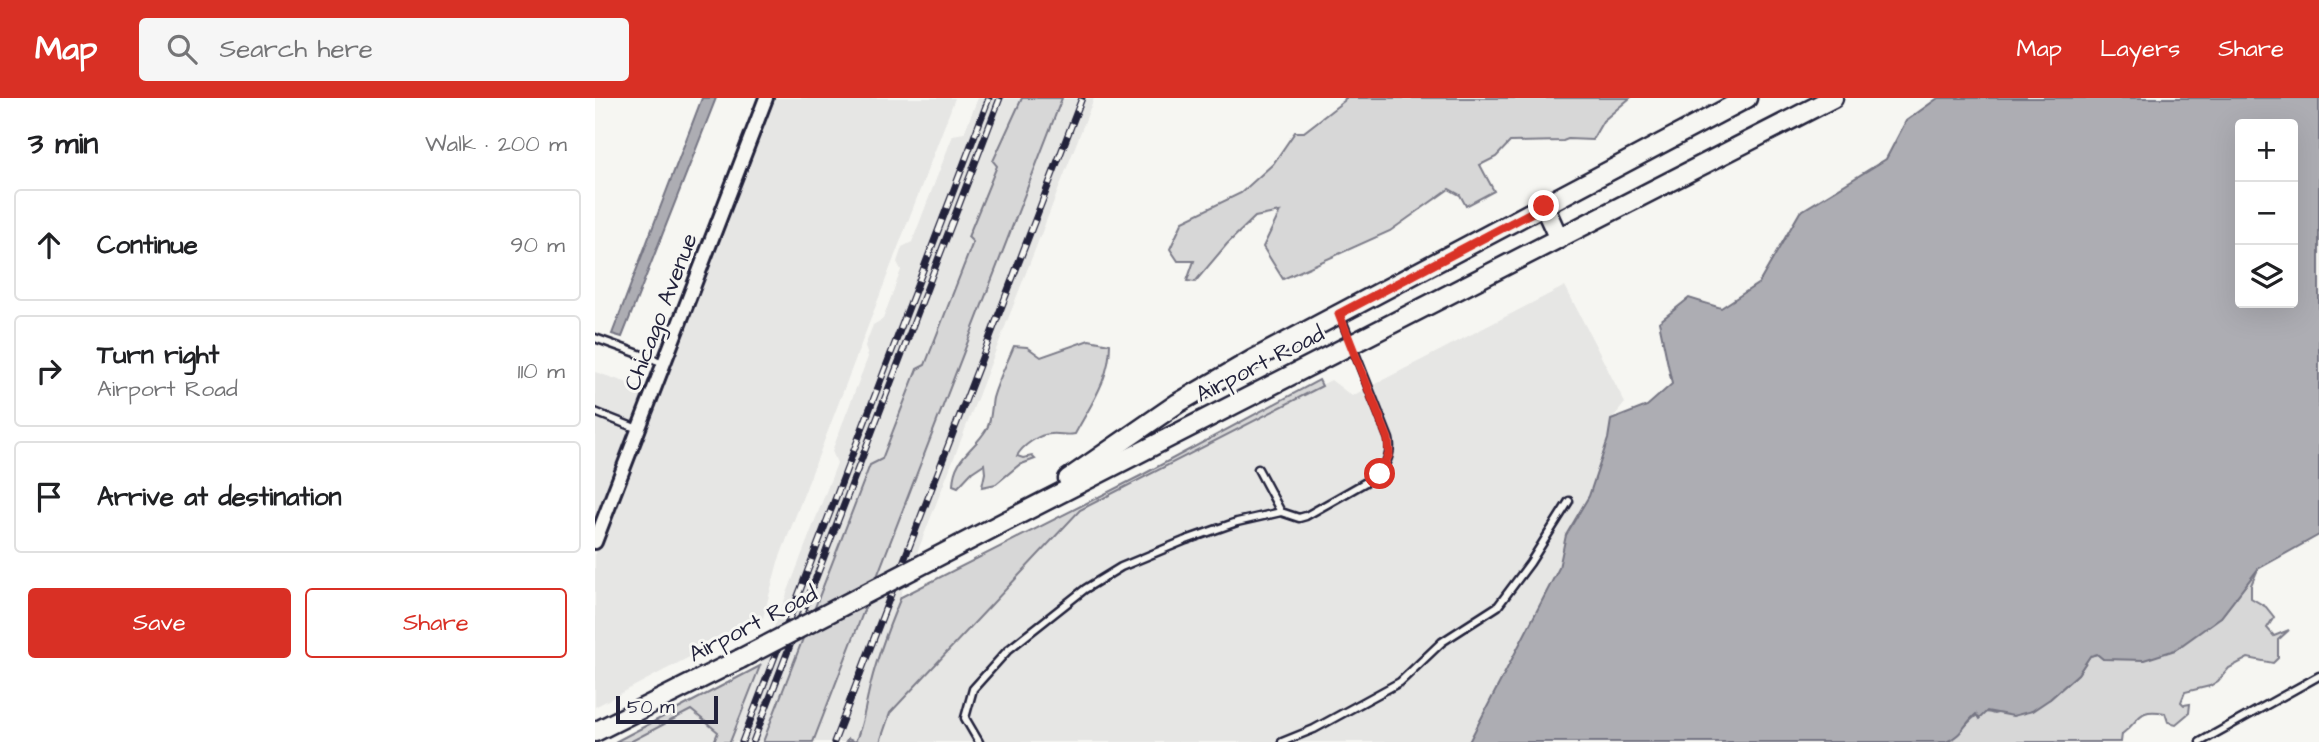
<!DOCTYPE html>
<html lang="en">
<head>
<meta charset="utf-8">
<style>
	body { margin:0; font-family:"Architects Daughter",sans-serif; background:#f6f6f6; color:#202124 }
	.controls { position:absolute; right:21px; top:21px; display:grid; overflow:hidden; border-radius:7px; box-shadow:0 7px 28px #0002 }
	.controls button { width:63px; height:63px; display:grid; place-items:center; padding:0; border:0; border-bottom:2px solid #e0e0e0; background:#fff; color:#202124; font:35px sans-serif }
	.scale { position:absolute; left:21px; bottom:18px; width:102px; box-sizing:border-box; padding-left:7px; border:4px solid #22223b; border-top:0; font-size:19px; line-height:24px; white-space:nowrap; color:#22223b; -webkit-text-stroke:5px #f6f6f2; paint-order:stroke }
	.stop { position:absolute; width:21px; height:21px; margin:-16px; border:5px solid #d93025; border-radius:50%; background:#fff }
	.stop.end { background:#d93025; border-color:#fff; box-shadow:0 2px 7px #0008 }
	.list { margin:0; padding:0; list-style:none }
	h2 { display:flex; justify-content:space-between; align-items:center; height:91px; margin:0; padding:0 28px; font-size:30px }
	h2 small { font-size:23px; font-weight:400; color:#757577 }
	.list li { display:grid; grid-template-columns:46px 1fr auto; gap:21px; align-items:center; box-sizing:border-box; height:112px; margin:0 14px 14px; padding:0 14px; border:2px solid #e0e0e0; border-radius:7px }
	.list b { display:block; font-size:26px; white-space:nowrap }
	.list p { margin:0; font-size:23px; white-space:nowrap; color:#757577 }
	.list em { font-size:23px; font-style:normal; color:#757577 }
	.actions { display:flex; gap:14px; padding:21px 28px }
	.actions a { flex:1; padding:16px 0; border:2px solid #d93025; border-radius:7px; text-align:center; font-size:24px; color:#d93025 }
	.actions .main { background:#d93025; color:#fff }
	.icon { flex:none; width:38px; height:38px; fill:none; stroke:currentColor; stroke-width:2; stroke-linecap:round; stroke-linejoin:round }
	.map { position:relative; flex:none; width:1724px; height:644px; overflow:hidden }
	header { display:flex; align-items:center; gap:42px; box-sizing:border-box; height:98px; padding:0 35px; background:#d93025; color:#fff }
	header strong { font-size:33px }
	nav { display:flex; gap:38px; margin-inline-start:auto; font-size:24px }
	.search { width:490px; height:63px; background:#f6f6f6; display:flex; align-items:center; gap:18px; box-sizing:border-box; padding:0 24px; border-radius:7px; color:#757577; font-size:26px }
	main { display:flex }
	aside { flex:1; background:#fff }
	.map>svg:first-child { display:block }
</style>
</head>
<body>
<header>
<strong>Map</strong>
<div class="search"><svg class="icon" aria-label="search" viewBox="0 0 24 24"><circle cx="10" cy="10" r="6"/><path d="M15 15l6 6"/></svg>Search here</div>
<nav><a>Map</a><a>Layers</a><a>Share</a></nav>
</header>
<main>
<aside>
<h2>3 min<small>Walk · 200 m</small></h2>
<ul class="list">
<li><svg class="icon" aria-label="ahead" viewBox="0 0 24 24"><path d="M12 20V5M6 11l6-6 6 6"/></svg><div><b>Continue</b></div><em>90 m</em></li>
<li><svg class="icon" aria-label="right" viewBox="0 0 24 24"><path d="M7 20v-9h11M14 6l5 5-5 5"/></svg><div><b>Turn right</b><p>Airport Road</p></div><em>110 m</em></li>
<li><svg class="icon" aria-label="arrive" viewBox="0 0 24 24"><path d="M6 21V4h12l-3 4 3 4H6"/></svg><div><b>Arrive at destination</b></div></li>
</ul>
<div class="actions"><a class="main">Save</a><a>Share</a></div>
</aside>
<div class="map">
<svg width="1724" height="644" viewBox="0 0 1724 644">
	<rect width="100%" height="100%" fill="#f6f6f2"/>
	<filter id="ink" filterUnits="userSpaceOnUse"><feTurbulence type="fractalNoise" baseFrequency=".0143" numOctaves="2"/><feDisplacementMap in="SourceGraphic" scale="14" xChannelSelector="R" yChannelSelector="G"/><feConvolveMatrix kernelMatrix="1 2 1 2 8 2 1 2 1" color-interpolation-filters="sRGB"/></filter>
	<g filter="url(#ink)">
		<g fill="#e6e6e4">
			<polygon points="175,0 360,0 183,464 168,520 0,609 0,457"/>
			<polygon points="383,0 427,0 398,63 402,68 373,138 378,144 330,267 321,271 287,361 275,367 168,644 135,644 242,365 237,353 273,259 270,248 278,227 288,221 306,172 302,164 307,149 317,144 358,37 369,35"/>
			<polygon points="467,0 499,0 299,514 273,597 268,628 260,644 253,641 251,644 218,644"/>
			<polygon points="970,188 1030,305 1016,322 1013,341 994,398 971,437 964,470 874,644 285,644 295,615 485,412 736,282 757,298"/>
			<polygon points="0,274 51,291 0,422"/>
			<polygon points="97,612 123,634 119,644 35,644"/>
		</g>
		<g fill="#d7d7d7" stroke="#7c7c89" stroke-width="2">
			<polygon points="427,0 467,0 218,644 168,644 275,367 287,361 322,271 330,267 378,144 373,139 402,68 398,63"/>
			<polygon points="750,0 1035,0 1008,23 997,42 973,41 968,43 915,44 901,59 885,67 899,93 871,108 865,97 854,91 795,133 688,181 668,149 685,114 660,119 632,146 600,184 592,183 599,163 583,163 575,151 588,123 646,95 678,66 700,34 709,34 749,3"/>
			<path d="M494,242l21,4c0,35 -19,60 -35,90 -10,2 -15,-1 -24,0 -12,0 -29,12 -34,22l6,2 9,-2 3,3 -16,6 -23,19 -14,3 3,-14 -1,-9 -12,8 -14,15 -5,-2c1,-28 20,-34 33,-55 6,-9 5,-22 7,-32 5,-18 14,-35 21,-52l13,1 14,10z"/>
			<path d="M724,282l3,6 -242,124 -190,203 -10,29h-34l2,-3 7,3c8,-16 9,-30 13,-47 7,-34 20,-67 33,-98l243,-123z"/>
			<path d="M1663,471l-7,16v13l15,9 8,10 -7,11 7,8 15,-6 -11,10v18l-5,5 -25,-5 -19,10 -11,13 -8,5 -25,6 -4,10 3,3 6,-1 -1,9 -13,11 -8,-2 -3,-9c-29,-5 -23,6 -43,21l-1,8h-175c20,-9 27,-37 48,-28l56,-15 28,-25 12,-18 7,-2 6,5h9l109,-42z"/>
			<polygon points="165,568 135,644 119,644 123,634 96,612 35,644 20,644"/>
		</g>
		<g fill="#adadb3" stroke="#757583" stroke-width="2" fill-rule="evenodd">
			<polygon points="107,0 121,0 27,239 17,236"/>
			<path d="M1343,0h381v437l-61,34 -37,48 -46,33 -31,10 -41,-1 -6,-5 -7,2 -12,18 -28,25 -18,12 -19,5 -26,-5 -8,8 -3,-5c-12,10 -13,21 -30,28h-477l90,-174 7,-33 23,-39 19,-57 3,-19 36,-14 25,-22 -13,-62 30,-24 32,10 38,-25 41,-71 86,-53 20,-38zM1698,26v179h-53v-179z"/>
		</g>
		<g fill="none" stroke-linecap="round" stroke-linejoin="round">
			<defs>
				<g id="service">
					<polyline points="0,240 69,265"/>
					<polyline points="0,314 43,331"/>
					<path d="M663,371l23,43 18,6 7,-2 74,-42c7,-12 12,-22 9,-35l-49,-124"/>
					<polyline points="384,644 370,620 378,591 413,552 490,491 526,469 591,442 642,424 686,414"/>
					<polyline points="687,644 719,631 805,584 847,544 903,508 935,465 974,403"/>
					<polyline points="1605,644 1724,578"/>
				</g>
				<polyline id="minor" points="0,444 171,0"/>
				<g id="secondary">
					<polyline points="949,108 964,141"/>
					<polyline points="473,381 583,305 657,262 1152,0"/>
					<polyline points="413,422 1238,0"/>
					<polyline points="0,634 145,561"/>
				</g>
			</defs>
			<use href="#service" stroke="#22223b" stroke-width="11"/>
			<use href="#minor" stroke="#22223b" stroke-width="18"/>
			<use href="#secondary" stroke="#22223b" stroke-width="23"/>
			<use href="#service" stroke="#f6f6f2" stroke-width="6"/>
			<use href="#minor" stroke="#f6f6f2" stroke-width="12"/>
			<use href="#secondary" stroke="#f6f6f2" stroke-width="18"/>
			<defs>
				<g id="rail">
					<polyline points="147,644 394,0"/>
					<polyline points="158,644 405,0"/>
					<polyline points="239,644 487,0"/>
				</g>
			</defs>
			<use href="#rail" stroke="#22223b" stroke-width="7"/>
			<use href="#rail" stroke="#f6f6f2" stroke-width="4.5" stroke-dasharray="13" stroke-linecap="butt"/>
			<defs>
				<polyline id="secondary-bridge" points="145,561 413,422"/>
			</defs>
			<use href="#secondary-bridge" stroke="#22223b" stroke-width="23" stroke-linecap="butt"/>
			<use href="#secondary-bridge" stroke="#f6f6f2" stroke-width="18"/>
		</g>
	</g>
	<g fill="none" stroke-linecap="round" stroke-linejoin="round" filter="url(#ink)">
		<polyline stroke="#d93025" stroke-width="9" points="785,376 794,356 793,341 744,216 949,108"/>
	</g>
	<g text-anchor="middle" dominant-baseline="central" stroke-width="6" stroke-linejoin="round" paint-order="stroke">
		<g font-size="23" fill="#22223b" stroke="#f6f6f2">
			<text transform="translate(66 214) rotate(-69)">Chicago Avenue</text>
			<text transform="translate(665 266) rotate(-27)">Airport Road</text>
			<text transform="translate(158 526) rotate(-27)">Airport Road</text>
		</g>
	</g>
</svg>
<div class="controls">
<button>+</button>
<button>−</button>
<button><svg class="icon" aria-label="layers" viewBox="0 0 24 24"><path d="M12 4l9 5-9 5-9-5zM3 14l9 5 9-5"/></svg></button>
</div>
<div class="scale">50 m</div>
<div class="stop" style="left:785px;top:376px"></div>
<div class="stop end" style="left:949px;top:108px"></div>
</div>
</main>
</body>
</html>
